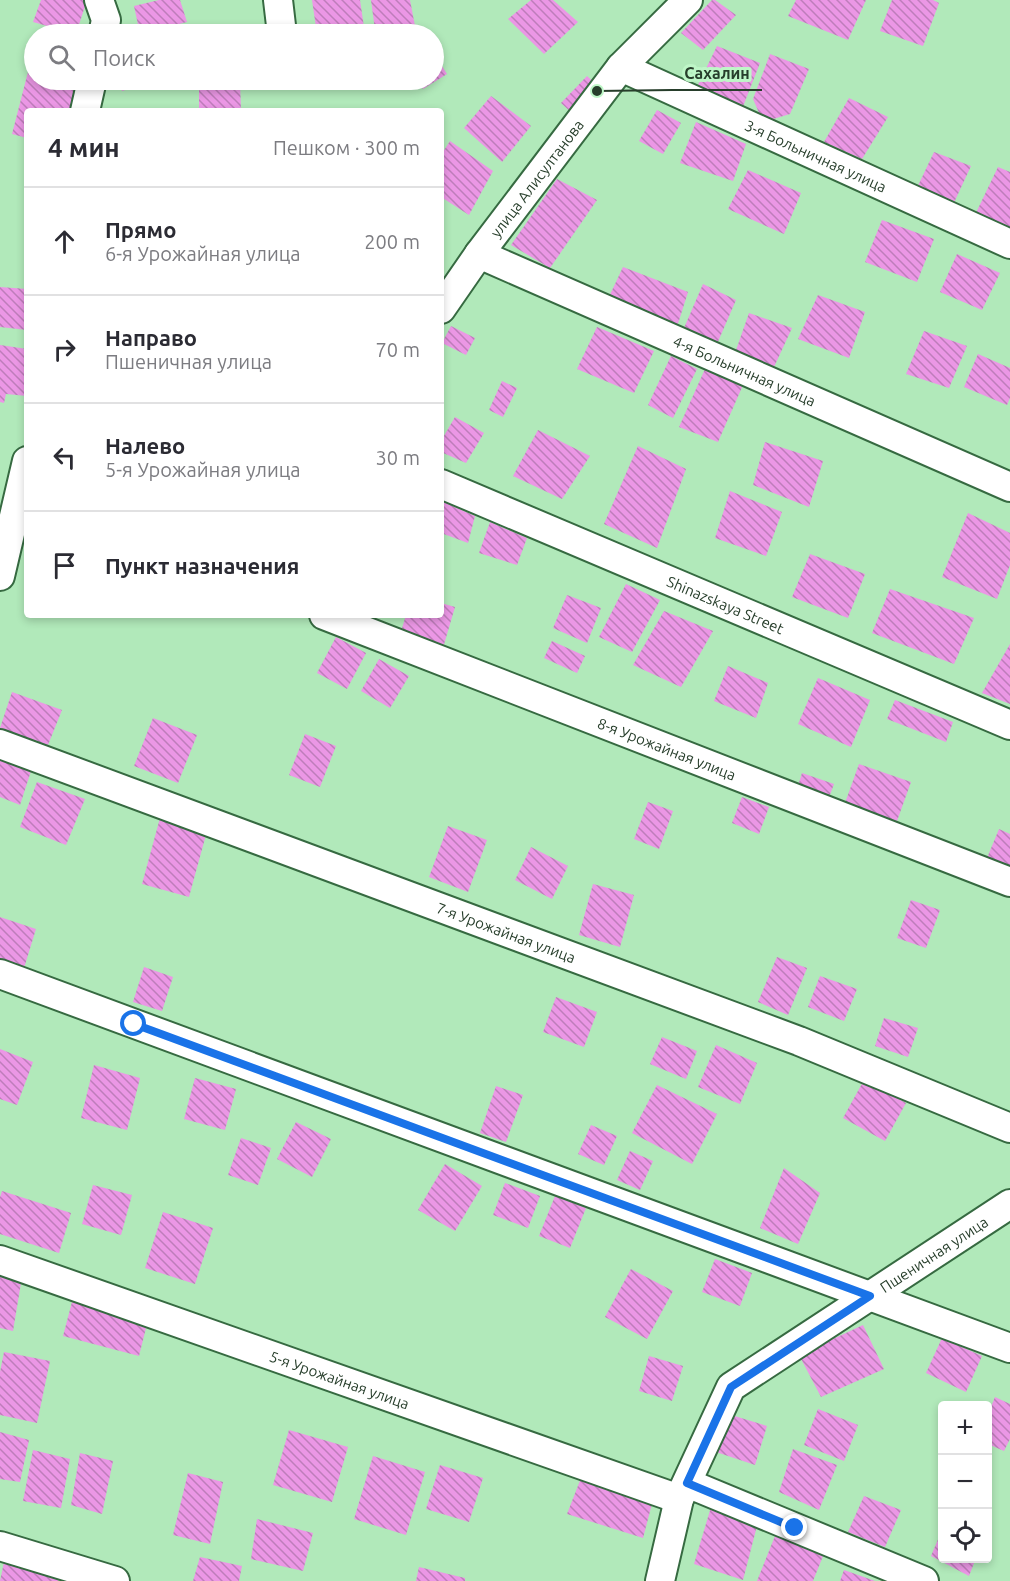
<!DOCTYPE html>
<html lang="ru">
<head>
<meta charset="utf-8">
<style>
	body { margin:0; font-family:Ubuntu,sans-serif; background:#f2f2f3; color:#2b2b33 }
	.controls { position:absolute; right:18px; bottom:18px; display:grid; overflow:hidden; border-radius:6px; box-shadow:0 3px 9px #0003 }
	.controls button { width:54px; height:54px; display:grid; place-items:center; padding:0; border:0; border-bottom:2px solid #e1e1e2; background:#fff; color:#2b2b33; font:30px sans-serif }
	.stop { position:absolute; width:18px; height:18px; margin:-14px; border:4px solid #1a73e8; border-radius:50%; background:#fff }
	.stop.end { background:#1a73e8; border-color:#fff; box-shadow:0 2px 6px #0008 }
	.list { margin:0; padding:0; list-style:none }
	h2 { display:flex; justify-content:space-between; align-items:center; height:78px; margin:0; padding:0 24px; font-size:26px }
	h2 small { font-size:20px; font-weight:400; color:#7c7c81 }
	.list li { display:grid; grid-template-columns:39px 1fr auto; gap:18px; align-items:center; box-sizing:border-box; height:108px; padding:0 24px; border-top:2px solid #e1e1e2 }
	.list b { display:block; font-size:22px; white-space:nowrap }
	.list p { margin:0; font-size:20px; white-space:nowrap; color:#7c7c81 }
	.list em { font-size:20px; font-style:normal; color:#7c7c81 }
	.icon { flex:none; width:33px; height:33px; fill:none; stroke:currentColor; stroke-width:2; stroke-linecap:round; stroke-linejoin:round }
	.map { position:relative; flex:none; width:1010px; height:1581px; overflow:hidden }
	.search { position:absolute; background:#fff; box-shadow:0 3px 9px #0003; left:24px; top:24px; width:420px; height:66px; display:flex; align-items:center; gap:15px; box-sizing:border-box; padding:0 21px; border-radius:33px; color:#7c7c81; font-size:22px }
	.panel { position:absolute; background:#fff; box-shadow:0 3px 9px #0003; left:24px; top:108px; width:420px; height:510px; border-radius:6px }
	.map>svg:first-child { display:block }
</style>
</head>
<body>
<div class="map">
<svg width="1010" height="1581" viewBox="0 0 1010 1581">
	<defs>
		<pattern id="building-back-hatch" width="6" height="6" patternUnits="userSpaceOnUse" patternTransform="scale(1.5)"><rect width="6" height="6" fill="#eb97e5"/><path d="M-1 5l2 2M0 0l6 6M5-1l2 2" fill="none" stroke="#be7dba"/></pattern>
	</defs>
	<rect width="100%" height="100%" fill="#b1e9ba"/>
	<g fill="url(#building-back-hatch)">
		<polygon points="41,0 87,0 76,34 33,22"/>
		<polygon points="159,0 180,0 187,22 140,34 134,6"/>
		<polygon points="312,0 360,0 365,34 317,34"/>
		<polygon points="371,0 410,0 415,26 375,30"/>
		<polygon points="531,0 553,0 578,22 544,54 508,19"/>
		<polygon points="712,0 715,0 736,15 703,50 681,33"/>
		<polygon points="796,0 866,0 848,40 788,16"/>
		<polygon points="892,0 933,0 939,3 923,46 880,31"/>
		<polygon points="231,31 231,34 195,34 195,32"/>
		<polygon points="717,46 760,63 742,109 697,87"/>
		<polygon points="434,53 447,74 423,89 417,80 434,80"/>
		<polygon points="770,54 809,69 790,114 763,122 753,99"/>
		<polygon points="28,72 34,73 34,80 82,80 74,111 27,111 27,138 12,134"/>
		<polygon points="587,76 599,87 573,114 561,103"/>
		<polygon points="119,80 160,80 122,91"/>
		<polygon points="240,81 241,111 199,111 199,83"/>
		<polygon points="491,96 531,126 502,162 464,128"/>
		<polygon points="849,98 888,117 862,159 824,142"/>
		<polygon points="657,110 681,123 663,154 639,141"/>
		<polygon points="696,122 746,144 733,181 680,163"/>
		<polygon points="450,141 493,171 469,215 441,197 441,155"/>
		<polygon points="934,152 971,166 952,207 915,192"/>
		<polygon points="998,167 1010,172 1010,235 973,219"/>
		<polygon points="748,170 801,193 784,234 728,209"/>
		<polygon points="557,179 597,200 550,268 511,245"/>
		<polygon points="882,220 934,239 917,282 865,262"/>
		<polygon points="957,254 1000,273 982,310 940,292"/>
		<polygon points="623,267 688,292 676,330 607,301"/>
		<polygon points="703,284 736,300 717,344 684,328"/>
		<polygon points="0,287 27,289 27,330 0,327"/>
		<polygon points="818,295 865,312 849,358 798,339"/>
		<polygon points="749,313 792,328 774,367 735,353"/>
		<polygon points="451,326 475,338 466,355 442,343"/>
		<polygon points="597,327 654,351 634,393 577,369"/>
		<polygon points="924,331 967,346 949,388 906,374"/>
		<polygon points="0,345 27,349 27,396 6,394 4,403 0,402"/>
		<polygon points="978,354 1010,368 1010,398 1007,405 964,387"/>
		<polygon points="671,356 697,369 673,418 648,405"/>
		<polygon points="705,369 743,385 718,442 679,427"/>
		<polygon points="502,381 517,388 503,417 489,410"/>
		<polygon points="455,417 484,433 466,463 441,452 441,441"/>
		<polygon points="538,430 590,456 562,499 513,476"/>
		<polygon points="765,442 823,461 809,507 753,485"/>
		<polygon points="638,446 686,469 657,548 604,524"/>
		<polygon points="730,491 782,512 766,556 715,538"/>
		<polygon points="441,501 475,516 468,543 441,533"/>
		<polygon points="968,513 1010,533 1010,565 997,599 942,577"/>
		<polygon points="490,522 527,538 517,565 479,553"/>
		<polygon points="810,554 865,574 848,618 792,597"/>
		<polygon points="626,584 660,600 632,652 599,637"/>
		<polygon points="890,589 974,618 954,664 872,633"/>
		<polygon points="567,595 601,608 587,643 553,628"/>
		<polygon points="441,603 455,607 440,658 397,645 406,615 441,615"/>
		<polygon points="664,611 713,631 681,687 633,665"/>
		<polygon points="336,637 366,653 347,689 317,673"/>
		<polygon points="552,641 585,656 577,673 544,658"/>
		<polygon points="1010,644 1010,704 982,693"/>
		<polygon points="379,659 409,676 390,708 361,691"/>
		<polygon points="728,666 768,683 756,718 714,701"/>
		<polygon points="818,678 870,700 851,747 798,724"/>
		<polygon points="12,692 62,710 48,745 0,728"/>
		<polygon points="895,700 953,722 946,742 887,719"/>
		<polygon points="153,718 197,735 178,783 134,766"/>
		<polygon points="305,734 336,746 320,787 289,775"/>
		<polygon points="0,757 32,768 20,805 0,797"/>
		<polygon points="859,764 911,782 897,821 845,803"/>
		<polygon points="802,773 834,784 828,800 797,789"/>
		<polygon points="37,782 85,799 66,845 20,827"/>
		<polygon points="742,797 769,807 759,834 732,823"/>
		<polygon points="648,802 673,811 659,849 634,839"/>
		<polygon points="160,818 207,831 189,897 142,884"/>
		<polygon points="448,826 487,840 468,892 429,877"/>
		<polygon points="999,829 1010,834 1010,867 987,858"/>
		<polygon points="531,847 568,866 552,899 515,880"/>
		<polygon points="593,884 634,895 620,947 579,935"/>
		<polygon points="911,900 940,910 926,948 897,938"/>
		<polygon points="0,917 36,929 24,968 0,960"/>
		<polygon points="777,957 807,968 788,1015 758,1002"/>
		<polygon points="144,967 173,977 162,1011 133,1002"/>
		<polygon points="820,976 857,989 844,1021 808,1007"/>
		<polygon points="556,997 597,1012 584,1047 543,1032"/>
		<polygon points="884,1018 918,1028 908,1057 875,1046"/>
		<polygon points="662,1037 697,1051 686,1079 650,1064"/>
		<polygon points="716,1045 757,1063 740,1104 698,1087"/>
		<polygon points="0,1049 33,1062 17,1105 0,1099"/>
		<polygon points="94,1065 140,1078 127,1130 81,1118"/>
		<polygon points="195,1078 236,1089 225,1130 184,1119"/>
		<polygon points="864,1080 906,1103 885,1141 843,1118"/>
		<polygon points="657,1085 717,1114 692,1164 632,1133"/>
		<polygon points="496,1086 523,1095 506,1142 480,1133"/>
		<polygon points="296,1122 331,1139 312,1177 277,1159"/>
		<polygon points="591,1125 617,1136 604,1165 578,1154"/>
		<polygon points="241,1138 271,1148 258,1185 228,1175"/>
		<polygon points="630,1151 653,1161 640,1190 617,1180"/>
		<polygon points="445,1164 482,1186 455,1231 418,1210"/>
		<polygon points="784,1168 820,1193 798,1244 760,1228"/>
		<polygon points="505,1183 540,1196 528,1228 493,1215"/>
		<polygon points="93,1185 132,1195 121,1235 82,1224"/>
		<polygon points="2,1191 71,1213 59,1253 0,1234 0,1197"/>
		<polygon points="555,1196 586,1208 570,1248 539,1236"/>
		<polygon points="163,1212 213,1228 195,1284 145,1268"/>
		<polygon points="715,1259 752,1273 740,1306 702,1292"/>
		<polygon points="631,1269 673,1291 647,1339 605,1317"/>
		<polygon points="0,1273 22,1277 13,1331 0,1328"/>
		<polygon points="72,1302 147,1324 139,1356 63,1336"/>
		<polygon points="863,1325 884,1369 821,1397 799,1355"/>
		<polygon points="942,1338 982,1356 966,1392 926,1373"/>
		<polygon points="4,1352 50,1361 37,1423 0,1415 0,1372"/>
		<polygon points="649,1356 683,1366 672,1401 639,1391"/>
		<polygon points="995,1397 1010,1404 1010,1439 1004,1451 988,1444 988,1414"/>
		<polygon points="818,1409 858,1425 844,1461 804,1445"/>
		<polygon points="728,1414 767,1426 755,1465 713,1451"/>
		<polygon points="289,1430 348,1447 332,1502 273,1485"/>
		<polygon points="0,1432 29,1440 20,1482 0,1479"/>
		<polygon points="793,1449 837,1465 819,1510 779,1492"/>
		<polygon points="33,1450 70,1459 61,1508 23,1501"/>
		<polygon points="80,1453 113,1461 102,1514 71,1505"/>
		<polygon points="373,1456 425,1472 406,1535 354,1519"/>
		<polygon points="440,1465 483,1478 469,1522 426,1509"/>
		<polygon points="188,1473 223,1482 210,1544 173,1535"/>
		<polygon points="581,1478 653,1500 643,1538 567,1514"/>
		<polygon points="864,1496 901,1510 885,1547 848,1532"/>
		<polygon points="711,1507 757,1526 743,1580 694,1564"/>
		<polygon points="257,1519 313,1533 303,1571 251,1559"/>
		<polygon points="942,1530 942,1558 976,1558 969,1576 931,1556"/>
		<polygon points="775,1536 823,1556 813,1581 757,1581"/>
		<polygon points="200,1557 242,1566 239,1581 193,1581"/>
		<polygon points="4,1562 59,1577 58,1581 0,1581"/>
		<polygon points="419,1567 465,1578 465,1581 416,1581"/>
		<polygon points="844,1570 875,1581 840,1581"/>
	</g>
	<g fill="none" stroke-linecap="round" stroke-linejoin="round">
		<defs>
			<g id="minor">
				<polyline points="99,0 106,20 103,34"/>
				<polyline points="278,0 282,34"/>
				<path id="s1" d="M621,67l389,177"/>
				<polyline points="85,111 92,80"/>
				<path id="s2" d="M479,254l531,233"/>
				<path id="s3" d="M441,309l38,-55 142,-187 67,-67"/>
				<path id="s4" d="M441,484l569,241"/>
				<polyline points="0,576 27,461"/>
				<path id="s5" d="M324,615l686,267"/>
				<path id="s6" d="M0,744l799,297 211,87"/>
				<polyline points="0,974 1010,1348"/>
				<path id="s7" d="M0,1260l679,239"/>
				<polyline points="687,1483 924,1581"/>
				<polyline points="0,1546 115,1581"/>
				<path id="s8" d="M660,1581l19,-82 52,-112 279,-183"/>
			</g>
		</defs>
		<use href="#minor" stroke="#366a41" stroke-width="32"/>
		<use href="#minor" stroke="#fff" stroke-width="28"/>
	</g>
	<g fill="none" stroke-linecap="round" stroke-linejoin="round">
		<polyline stroke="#1a73e8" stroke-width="8" points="134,1024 870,1296 731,1387 687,1483 795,1528"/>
	</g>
	<g text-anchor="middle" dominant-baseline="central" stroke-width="6" stroke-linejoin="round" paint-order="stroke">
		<g font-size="15" fill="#273e2b" stroke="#bef6c7">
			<text stroke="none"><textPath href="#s1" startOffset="214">3-я Больничная улица</textPath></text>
			<text stroke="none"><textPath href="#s3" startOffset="162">улица Алисултанова</textPath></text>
			<text stroke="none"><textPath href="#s2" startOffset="290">4-я Больничная улица</textPath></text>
			<text stroke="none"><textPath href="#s4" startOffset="309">Shinazskaya Street</textPath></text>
			<text stroke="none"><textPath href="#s5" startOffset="368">8-я Урожайная улица</textPath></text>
			<text stroke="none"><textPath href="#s6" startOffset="540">7-я Урожайная улица</textPath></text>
			<text stroke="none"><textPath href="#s8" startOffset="450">Пшеничная улица</textPath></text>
			<text stroke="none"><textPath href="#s7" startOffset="360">5-я Урожайная улица</textPath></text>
		</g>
	</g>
	<path fill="none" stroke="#273e2b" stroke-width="2" d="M597 91L672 90H762"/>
	<circle fill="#273e2b" stroke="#bef6c7" stroke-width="2" cx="597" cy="91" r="6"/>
	<g font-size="16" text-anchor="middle" font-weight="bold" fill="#273e2b" stroke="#bef6c7" stroke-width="6" stroke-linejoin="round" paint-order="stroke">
		<text x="717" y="79">Сахалин</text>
	</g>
</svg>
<div class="controls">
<button>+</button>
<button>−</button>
<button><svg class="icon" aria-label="locate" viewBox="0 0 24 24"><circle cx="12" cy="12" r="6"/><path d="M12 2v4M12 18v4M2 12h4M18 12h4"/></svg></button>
</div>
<div class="stop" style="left:134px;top:1024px"></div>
<div class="stop end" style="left:795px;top:1528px"></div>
<div class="search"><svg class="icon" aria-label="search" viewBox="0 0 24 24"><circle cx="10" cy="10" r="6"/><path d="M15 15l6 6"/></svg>Поиск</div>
<section class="panel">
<h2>4 мин<small>Пешком · 300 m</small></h2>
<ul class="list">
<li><svg class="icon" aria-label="ahead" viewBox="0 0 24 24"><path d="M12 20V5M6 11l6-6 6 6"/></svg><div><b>Прямо</b><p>6-я Урожайная улица</p></div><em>200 m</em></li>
<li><svg class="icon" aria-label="right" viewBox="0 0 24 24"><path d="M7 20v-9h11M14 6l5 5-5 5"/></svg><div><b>Направо</b><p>Пшеничная улица</p></div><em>70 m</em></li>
<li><svg class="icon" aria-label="left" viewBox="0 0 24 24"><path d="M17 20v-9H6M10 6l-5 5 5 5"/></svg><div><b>Налево</b><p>5-я Урожайная улица</p></div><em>30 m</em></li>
<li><svg class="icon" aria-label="arrive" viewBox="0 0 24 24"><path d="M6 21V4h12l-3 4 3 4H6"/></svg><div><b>Пункт назначения</b></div></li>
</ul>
</section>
</div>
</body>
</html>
